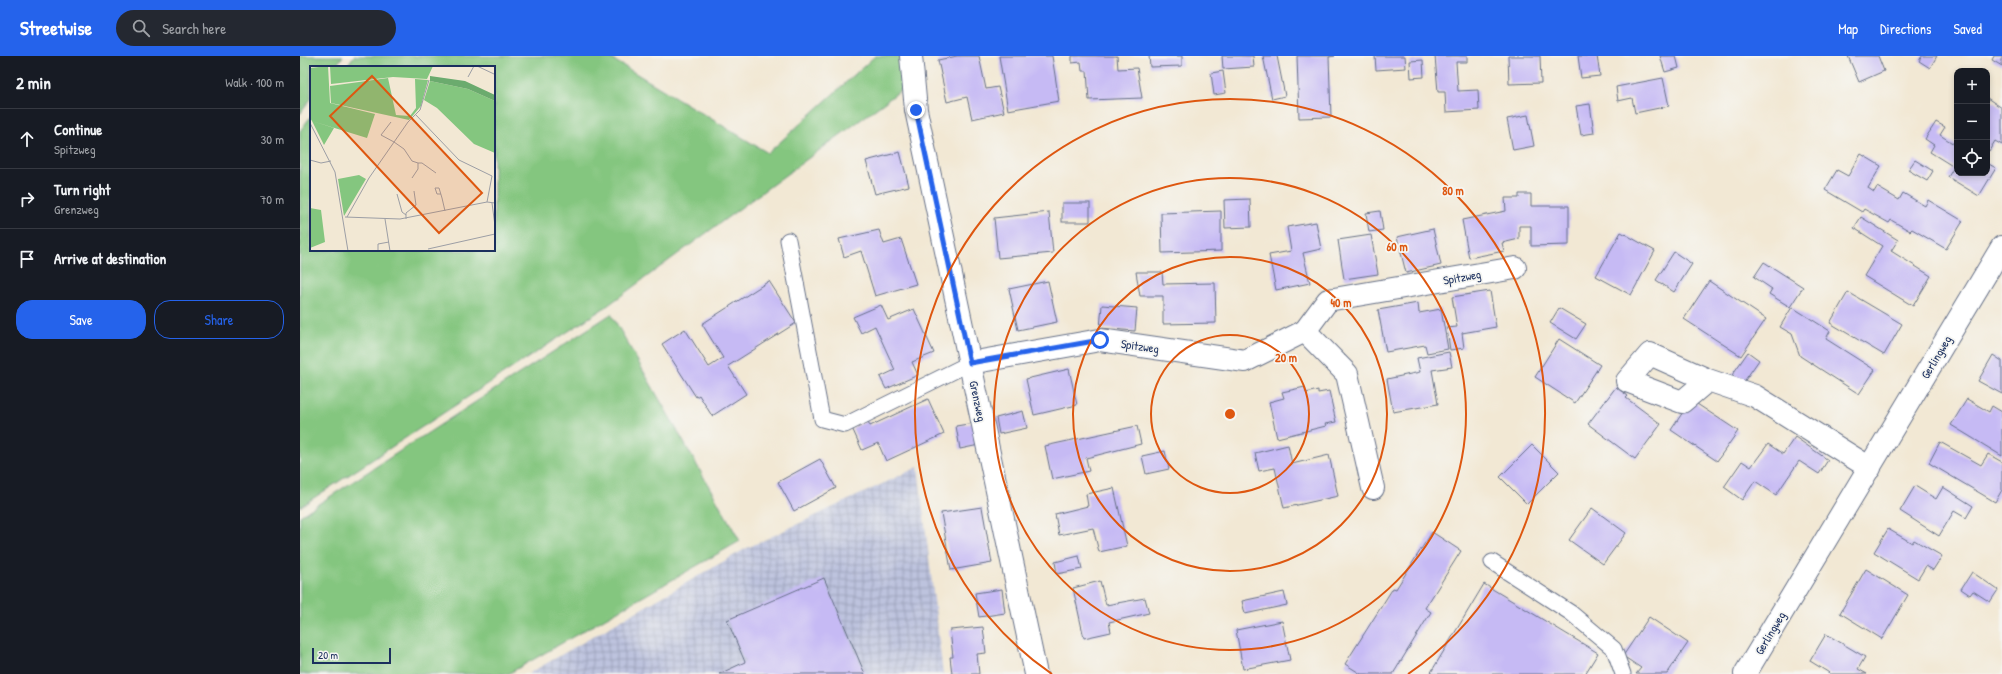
<!DOCTYPE html>
<html lang="en">
<head>
<meta charset="utf-8">
<style>
	body { margin:0; font-family:"Patrick Hand",sans-serif; background:#242831; color:#f1f3f6 }
	.controls { position:absolute; right:12px; top:12px; display:grid; overflow:hidden; border-radius:8px; box-shadow:0 2px 6px #0003 }
	.controls button { width:36px; height:36px; display:grid; place-items:center; padding:0; border:0; border-bottom:1px solid #363941; background:#171b24; color:#f1f3f6; font:20px sans-serif }
	.scale { position:absolute; left:12px; bottom:10px; width:79px; box-sizing:border-box; padding-left:4px; border:2px solid #1b2f5e; border-top:0; font-size:11px; line-height:14px; white-space:nowrap; color:#1b2f5e; -webkit-text-stroke:3px #f6f6f2; paint-order:stroke }
	.stop { position:absolute; width:12px; height:12px; margin:-9px; border:3px solid #2563eb; border-radius:50%; background:#fff }
	.stop.end { background:#2563eb; border-color:#fff; box-shadow:0 1px 4px #0008 }
	.list { margin:0; padding:0; list-style:none }
	h2 { display:flex; justify-content:space-between; align-items:center; height:52px; margin:0; padding:0 16px; font-size:17px }
	h2 small { font-size:13px; font-weight:400; color:#9ea1a6 }
	.list li { display:grid; grid-template-columns:26px 1fr auto; gap:12px; align-items:center; box-sizing:border-box; height:60px; padding:0 16px; border-top:1px solid #363941 }
	.list b { display:block; font-size:15px; white-space:nowrap }
	.list p { margin:0; font-size:13px; white-space:nowrap; color:#9ea1a6 }
	.list em { font-size:13px; font-style:normal; color:#9ea1a6 }
	.actions { display:flex; gap:8px; padding:12px 16px }
	.actions a { flex:1; padding:9px 0; border:1px solid #2563eb; border-radius:16px; text-align:center; font-size:14px; color:#2563eb }
	.actions .main { background:#2563eb; color:#fff }
	.icon { flex:none; width:22px; height:22px; fill:none; stroke:currentColor; stroke-width:2; stroke-linecap:round; stroke-linejoin:round }
	.map { position:relative; flex:none; width:1702px; height:618px; overflow:hidden }
	header { display:flex; align-items:center; gap:24px; box-sizing:border-box; height:56px; padding:0 20px; background:#2563eb; color:#fff }
	header strong { font-size:19px }
	nav { display:flex; gap:22px; margin-inline-start:auto; font-size:14px }
	.search { width:280px; height:36px; background:#242831; display:flex; align-items:center; gap:10px; box-sizing:border-box; padding:0 14px; border-radius:22px; color:#9ea1a6; font-size:15px }
	main { display:flex }
	aside { flex:1; background:#171b24 }
	.map>svg:first-child { display:block }
</style>
</head>
<body>
<header>
<strong>Streetwise</strong>
<div class="search"><svg class="icon" aria-label="search" viewBox="0 0 24 24"><circle cx="10" cy="10" r="6"/><path d="M15 15l6 6"/></svg>Search here</div>
<nav><a>Map</a><a>Directions</a><a>Saved</a></nav>
</header>
<main>
<aside>
<h2>2 min<small>Walk · 100 m</small></h2>
<ul class="list">
<li><svg class="icon" aria-label="ahead" viewBox="0 0 24 24"><path d="M12 20V5M6 11l6-6 6 6"/></svg><div><b>Continue</b><p>Spitzweg</p></div><em>30 m</em></li>
<li><svg class="icon" aria-label="right" viewBox="0 0 24 24"><path d="M7 20v-9h11M14 6l5 5-5 5"/></svg><div><b>Turn right</b><p>Grenzweg</p></div><em>70 m</em></li>
<li><svg class="icon" aria-label="arrive" viewBox="0 0 24 24"><path d="M6 21V4h12l-3 4 3 4H6"/></svg><div><b>Arrive at destination</b></div></li>
</ul>
<div class="actions"><a class="main">Save</a><a>Share</a></div>
</aside>
<div class="map">
<svg width="1702" height="618" viewBox="0 0 1702 618">
	<defs>
		<pattern id="industrial-grid" width="8" height="8" patternUnits="userSpaceOnUse"><rect width="8" height="8" fill="#bdc3de"/><path d="M0 4h8M4 0v8" fill="none" stroke="#999fb7"/></pattern>
	</defs>
	<rect width="100%" height="100%" fill="#f6f6f2"/>
	<filter id="ink" filterUnits="userSpaceOnUse"><feTurbulence type="fractalNoise" baseFrequency=".025" numOctaves="2"/><feDisplacementMap in="SourceGraphic" scale="8" xChannelSelector="R" yChannelSelector="G"/><feConvolveMatrix kernelMatrix="1 2 1 2 8 2 1 2 1" color-interpolation-filters="sRGB"/></filter>
	<filter id="wash" filterUnits="userSpaceOnUse"><feTurbulence type="fractalNoise" baseFrequency=".012" numOctaves="4" result="noise"/><feDisplacementMap in="SourceGraphic" scale="16" xChannelSelector="R" yChannelSelector="G"/><feGaussianBlur stdDeviation="0.9" result="paint"/><feColorMatrix in="noise" values="0 0 0 0 0 0 0 0 0 0 0 0 0 0 0 0 0 1.4 0 .05"/><feComposite in="paint" operator="in"/></filter>
	<g filter="url(#wash)">
		<rect width="100%" height="100%" fill="#f2e8d4"/>
		<polygon fill="url(#industrial-grid)" points="618,411 643,618 228,618 445,493"/>
		<g fill="#84c67f" stroke="#507a6e">
			<polygon points="0,0 43,0 35,11 11,11 11,43 0,58"/>
			<polygon points="54,0 307,0 468,97 575,0 600,0 604,32 307,250 0,451 0,75 11,60 11,194 194,194 194,11 46,11"/>
			<polygon points="311,258 440,485 208,618 0,618 0,460"/>
		</g>
		<g id="blocks">
			<g fill="#c6baf4">
				<polygon points="657,0 679,0 686,33 698,31 704,56 672,63 667,41 647,46 638,4"/>
				<polygon points="699,0 752,0 759,45 708,54"/>
				<polygon points="772,0 817,0 818,13 837,12 842,42 789,44 787,15 782,15 781,6 772,7"/>
				<polygon points="849,0 882,0 882,10 850,11"/>
				<polygon points="922,0 953,0 954,11 923,13"/>
				<polygon points="963,0 977,0 985,40 972,43"/>
				<polygon points="997,0 1035,0 1029,1 1031,61 999,62"/>
				<polygon points="1075,0 1105,0 1106,12 1076,14"/>
				<polygon points="1135,0 1167,0 1167,6 1156,6 1158,35 1178,34 1179,54 1146,56 1145,36 1138,36"/>
				<polygon points="1208,0 1240,0 1241,27 1209,28"/>
				<polygon points="1278,0 1297,0 1300,20 1281,22"/>
				<polygon points="1360,0 1376,0 1379,12 1365,16"/>
				<polygon points="1548,0 1578,0 1584,15 1559,26"/>
				<polygon points="1622,0 1637,0 1630,12 1619,5"/>
				<polygon points="1694,0 1702,0 1702,10 1692,4"/>
				<polygon points="1123,4 1124,21 1111,22 1110,5"/>
				<polygon points="923,15 926,37 914,39 911,17"/>
				<polygon points="1363,22 1369,50 1335,57 1332,42 1318,45 1316,31"/>
				<polygon points="1687,42 1702,52 1702,89 1695,85 1689,95 1687,94"/>
				<polygon points="1290,48 1294,77 1281,79 1276,50"/>
				<polygon points="1228,59 1234,90 1213,94 1207,63"/>
				<polygon points="1636,66 1645,71 1640,79 1657,90 1657,117 1687,117 1687,107 1696,112 1679,140 1648,121 1654,111 1630,96 1634,89 1625,83"/>
				<polygon points="600,96 609,130 575,138 566,105"/>
				<polygon points="1561,98 1581,110 1568,132 1574,136 1577,131 1599,144 1603,137 1625,150 1628,144 1663,165 1646,193 1612,173 1610,175 1591,164 1589,167 1564,153 1562,156 1525,134 1537,114 1548,120"/>
				<polygon points="1615,104 1633,115 1627,125 1608,114"/>
				<polygon points="1219,138 1231,138 1231,150 1269,150 1269,189 1231,190 1231,170 1219,170 1219,183 1202,187 1204,195 1169,202 1162,164 1206,155 1205,142 1219,142"/>
				<polygon points="950,143 951,171 925,172 924,144"/>
				<rect x="762" y="147" width="28" height="19"/>
				<polygon points="921,155 921,195 862,197 861,157"/>
				<polygon points="1080,155 1083,174 1069,176 1066,157"/>
				<polygon points="749,156 753,197 698,202 694,162"/>
				<polygon points="1561,161 1598,184 1591,195 1631,220 1613,250 1564,220 1582,190 1554,172"/>
				<polygon points="1016,166 1021,193 1003,197 1010,227 976,234 969,199 991,195 987,171"/>
				<polygon points="1133,173 1141,209 1106,217 1097,181"/>
				<polygon points="579,174 584,188 601,183 616,228 575,240 561,195 544,201 539,183"/>
				<polygon points="1321,176 1355,195 1331,239 1296,220"/>
				<polygon points="1071,179 1078,218 1044,223 1038,184"/>
				<polygon points="1374,196 1392,208 1374,236 1356,224"/>
				<polygon points="1464,206 1503,231 1490,251 1469,238 1472,233 1454,221"/>
				<polygon points="836,216 862,216 863,228 915,227 916,267 863,268 863,240 840,240"/>
				<polygon points="469,225 496,267 428,310 446,338 412,360 399,339 396,341 362,288 385,273 409,311 423,302 402,268"/>
				<polygon points="748,225 757,266 718,274 709,233"/>
				<polygon points="1409,225 1466,263 1441,300 1384,263"/>
				<polygon points="1190,235 1196,271 1162,277 1164,292 1150,294 1147,272 1157,271 1152,241"/>
				<polygon points="1548,236 1602,268 1584,299 1530,267"/>
				<polygon points="1118,247 1119,257 1141,253 1148,293 1127,297 1125,289 1086,296 1078,254"/>
				<polygon points="581,249 588,264 614,253 634,297 612,306 618,319 586,333 580,321 595,314 575,270 561,277 553,261"/>
				<polygon points="802,249 837,252 835,275 800,272"/>
				<polygon points="1492,251 1530,275 1526,283 1575,314 1559,338 1500,300 1492,278 1480,271"/>
				<polygon points="1259,252 1286,268 1276,283 1250,267"/>
				<polygon points="1259,283 1300,309 1275,347 1235,321"/>
				<polygon points="1149,296 1152,311 1132,314 1138,348 1093,356 1087,323 1120,316 1117,302"/>
				<polygon points="1448,296 1459,304 1443,327 1432,319"/>
				<polygon points="1693,299 1702,305 1702,338 1678,325"/>
				<polygon points="769,313 777,349 734,359 726,323"/>
				<polygon points="1005,331 1006,337 1018,334 1018,337 1029,335 1036,366 1025,368 1026,370 977,382 969,346 984,342 982,336"/>
				<polygon points="1316,331 1328,340 1326,342 1361,368 1335,403 1288,368"/>
				<polygon points="628,343 644,378 586,405 578,387 562,394 552,372 568,365 570,370"/>
				<polygon points="1667,343 1689,356 1692,350 1702,356 1702,400 1651,369"/>
				<polygon points="1391,344 1438,375 1417,405 1371,374"/>
				<polygon points="723,355 727,372 699,378 696,362"/>
				<polygon points="674,367 679,389 660,393 656,370"/>
				<polygon points="837,370 841,388 786,402 789,415 752,423 745,390"/>
				<polygon points="1495,381 1528,404 1519,418 1499,405 1476,439 1455,425 1442,444 1424,431 1442,405 1451,411 1468,388 1483,398"/>
				<polygon points="1640,386 1681,409 1688,398 1702,406 1702,434 1695,446 1629,407"/>
				<polygon points="988,389 992,408 1029,399 1038,440 984,452 975,412 959,415 955,397"/>
				<polygon points="1232,389 1259,416 1227,448 1200,421"/>
				<polygon points="865,395 869,413 846,418 842,400"/>
				<polygon points="520,403 536,432 494,455 478,426"/>
				<polygon points="1615,430 1636,443 1643,431 1673,450 1666,462 1654,455 1639,480 1600,455"/>
				<polygon points="814,432 827,490 799,496 793,472 759,479 755,458 788,450 786,438"/>
				<polygon points="682,451 692,507 651,514 641,457"/>
				<polygon points="1292,452 1326,477 1303,508 1269,484"/>
				<polygon points="1588,473 1612,487 1614,484 1642,500 1633,514 1626,510 1618,523 1574,496"/>
				<polygon points="1132,476 1161,495 1125,552 1131,556 1093,618 1061,618 1045,608 1093,532 1096,533"/>
				<polygon points="779,500 782,513 757,518 755,506"/>
				<polygon points="1566,513 1608,539 1582,583 1540,557"/>
				<polygon points="1672,516 1698,534 1690,546 1673,535 1670,539 1661,533"/>
				<polygon points="524,522 565,618 419,618 445,606 427,564"/>
				<polygon points="800,525 806,549 845,542 849,557 809,566 811,576 784,582 773,532"/>
				<polygon points="1184,528 1298,597 1285,618 1130,618"/>
				<polygon points="702,533 705,557 679,561 675,537"/>
				<polygon points="984,536 987,549 945,558 942,545"/>
				<polygon points="1349,561 1388,587 1367,618 1336,618 1341,612 1323,600"/>
				<polygon points="982,565 990,604 943,613 936,574"/>
				<polygon points="683,571 686,597 677,598 679,618 652,618 650,601 653,601 650,574"/>
				<polygon points="1526,578 1565,601 1558,613 1567,618 1531,618 1510,605"/>
			</g>
		</g>
	</g>
	<g filter="url(#ink)">
		<use href="#blocks" fill-opacity="0" stroke="#667087" stroke-width="1"/>
		<g fill="none" stroke-linecap="round" stroke-linejoin="round">
			<defs>
				<g id="service">
					<polyline points="488,184 522,363 545,369 670,307"/>
					<polyline points="1192,506 1271,557 1314,593 1323,618"/>
				</g>
				<g id="minor">
					<polyline points="611,0 616,54 736,618"/>
					<polyline points="1005,275 1028,244 1215,212"/>
					<polyline points="670,307 800,284 945,305 1005,275 1047,318 1073,432"/>
					<polyline points="1408,324 1382,346 1327,325 1350,298 1408,324 1455,340 1570,412"/>
					<polyline points="1445,618 1702,191"/>
				</g>
			</defs>
			<use href="#service" stroke="#667087" stroke-width="17"/>
			<use href="#minor" stroke="#667087" stroke-width="24"/>
			<use href="#service" stroke="#fff" stroke-width="15"/>
			<use href="#minor" stroke="#fff" stroke-width="22"/>
		</g>
	</g>
	<g fill="none" stroke-linecap="round" stroke-linejoin="round" filter="url(#ink)">
		<polyline stroke="#2563eb" stroke-width="5" points="616,54 670,307 800,284"/>
	</g>
	<g fill="none" stroke="#de5710" stroke-width="2">
		<circle cx="930" cy="358" r="79"/>
		<circle cx="930" cy="358" r="157"/>
		<circle cx="930" cy="358" r="236"/>
		<path d="M752 618A315 315 0 1 1 1108 618"/>
	</g>
	<g text-anchor="middle" dominant-baseline="central" stroke-width="3.5" stroke-linejoin="round" paint-order="stroke">
		<g font-size="12" fill="#1b2f5e" stroke="#f6f6f2">
			<text transform="translate(1162 221) rotate(-10)">Spitzweg</text>
			<text transform="translate(840 290) rotate(8)">Spitzweg</text>
			<text transform="translate(1636 301) rotate(-59)">Gerlingweg</text>
			<text transform="translate(678 345) rotate(78)">Grenzweg</text>
			<text transform="translate(1470 577) rotate(-59)">Gerlingweg</text>
		</g>
	</g>
	<g transform="translate(10 10)">
		<rect width="185" height="185" fill="#f2e8d4"/>
		<path d="M18,0l2,37 45,11 -8,24 -55,-17 -2,-3v-50zM20,0h103l-6,13 -34,-2 -62,7zM78,12l8,37 14,1 6,-8 -1,-29 13,1 -7,26 -12,14 -78,-17 -1,-17zM120,15l38,8 27,12v52l-21,-9 -37,-36 -13,-8zM2,55l22,7 -10,17zM49,109l7,4 -22,37 -6,-37zM0,142l11,2 4,32 -15,6z" fill="#84c67f"/>
		<path d="M120,10l35,5 30,14v6l-27,-12 -38,-8z" fill="#6bab6e"/>
		<path fill="none" stroke="#9c9ea5" stroke-width="1" d="M167,0l17,8M158,11l6,-11M105,48l44,46 33,16 -5,26M81,56l-10,13 13,7 10,7 8,12 6,2v6l-6,9M0,57l25,49 13,79M0,94l11,3 10,-2M108,97h4l14,10M87,128l5,18 4,3M131,128h-4l-2,-6h4l3,10 3,13M182,137l3,23M35,151l55,2 87,-17 8,1M37,151l22,-39 39,-56 12,-12 9,-30M75,153l5,32M96,153v-6l10,-8 -2,-14M118,183l67,-15M68,184v-6l11,-2"/>
		<path fill="#de5710" fill-opacity="0.15" stroke="#de5710" stroke-width="2" d="M62,10l110,117 -43,40 -109,-117z"/>
		<rect width="185" height="185" fill="none" stroke="#1b2f5e" stroke-width="2"/>
	</g>
	<circle cx="930" cy="358" r="6" fill="#de5710" stroke="#f6f6f2" stroke-width="2"/>
	<g font-size="12" text-anchor="middle" font-weight="bold" fill="#de5710" stroke="#f6f6f2" stroke-width="3.5" stroke-linejoin="round" paint-order="stroke">
		<text x="1153" y="139">80 m</text>
		<text x="1097" y="195">60 m</text>
		<text x="1041" y="251">40 m</text>
		<text x="986" y="306">20 m</text>
	</g>
</svg>
<div class="controls">
<button>+</button>
<button>−</button>
<button><svg class="icon" aria-label="locate" viewBox="0 0 24 24"><circle cx="12" cy="12" r="6"/><path d="M12 2v4M12 18v4M2 12h4M18 12h4"/></svg></button>
</div>
<div class="scale">20 m</div>
<div class="stop" style="left:800px;top:284px"></div>
<div class="stop end" style="left:616px;top:54px"></div>
</div>
</main>
</body>
</html>
